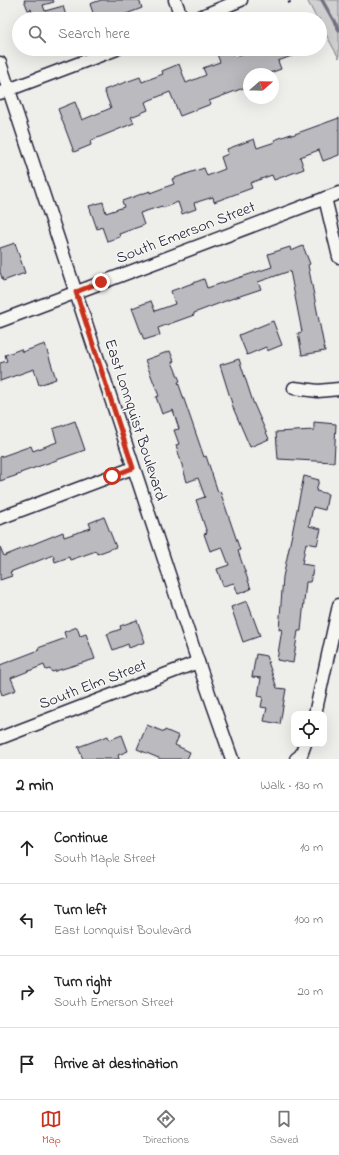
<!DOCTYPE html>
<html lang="en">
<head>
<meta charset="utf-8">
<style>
	body { margin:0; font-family:"Indie Flower",sans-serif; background:#f2f2f2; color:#222 }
	.controls { position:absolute; right:12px; bottom:12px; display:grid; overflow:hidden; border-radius:8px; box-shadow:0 4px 16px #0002 }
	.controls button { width:36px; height:36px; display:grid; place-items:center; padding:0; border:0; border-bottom:1px solid #e0e0e0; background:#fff; color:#222; font:20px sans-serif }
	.compass { position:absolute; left:243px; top:68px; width:36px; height:36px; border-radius:50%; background:#fff; box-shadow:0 4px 16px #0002; rotate:70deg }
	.stop { position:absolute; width:12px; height:12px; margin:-9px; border:3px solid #c8321e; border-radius:50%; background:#fff }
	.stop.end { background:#c8321e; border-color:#fff; box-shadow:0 1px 4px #0008 }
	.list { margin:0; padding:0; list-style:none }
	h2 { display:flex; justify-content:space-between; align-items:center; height:52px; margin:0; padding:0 16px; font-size:17px }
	h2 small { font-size:13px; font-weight:400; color:#767676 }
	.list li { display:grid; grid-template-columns:26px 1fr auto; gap:12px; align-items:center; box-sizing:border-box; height:72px; padding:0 16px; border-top:1px solid #e0e0e0 }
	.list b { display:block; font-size:15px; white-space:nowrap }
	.list p { margin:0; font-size:13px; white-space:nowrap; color:#767676 }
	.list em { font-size:13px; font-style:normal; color:#767676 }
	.icon { flex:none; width:22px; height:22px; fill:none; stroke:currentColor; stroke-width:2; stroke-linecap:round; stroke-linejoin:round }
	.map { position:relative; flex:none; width:339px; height:759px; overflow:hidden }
	.search { position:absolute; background:#fff; box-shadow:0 4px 16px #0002; left:12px; right:12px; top:12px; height:44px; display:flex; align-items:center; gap:10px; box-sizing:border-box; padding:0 14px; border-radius:22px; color:#767676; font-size:15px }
	.sheet { height:340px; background:#fff }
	nav { display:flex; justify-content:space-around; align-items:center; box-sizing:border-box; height:56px; border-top:1px solid #e0e0e0; background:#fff; font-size:11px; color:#767676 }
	nav a { display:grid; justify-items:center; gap:2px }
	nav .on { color:#c8321e }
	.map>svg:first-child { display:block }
</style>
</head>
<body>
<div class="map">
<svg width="339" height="759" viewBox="0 0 339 759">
	<rect width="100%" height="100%" fill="#eeeeeb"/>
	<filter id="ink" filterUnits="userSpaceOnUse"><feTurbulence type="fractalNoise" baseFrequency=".025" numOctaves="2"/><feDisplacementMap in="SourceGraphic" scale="8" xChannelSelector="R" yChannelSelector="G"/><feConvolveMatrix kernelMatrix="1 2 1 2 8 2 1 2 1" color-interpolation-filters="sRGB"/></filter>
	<g filter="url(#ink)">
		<polygon fill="#d0d0d1" stroke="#797986" points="307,0 339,0 339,58 320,24 320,19 317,19"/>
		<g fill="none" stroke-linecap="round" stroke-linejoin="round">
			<polyline stroke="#727281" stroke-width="3.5" points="322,0 339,30"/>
		</g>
		<g fill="#bbbbbf" stroke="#22223b">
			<polygon points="24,0 53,0 54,2 43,5 45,11 63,6 67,19 29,19 28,17 33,16 31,9 28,10"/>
			<polygon points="101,0 139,0 142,8 113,19 95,19 90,4"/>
			<polygon points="215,49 232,49 235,57 255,49 308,50 278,61 281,69 267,74 249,74 249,81 244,83 246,87 209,101 211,104 180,116 170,92 145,102 148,110 131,117 134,123 90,141 91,145 74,152 58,109 75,102 82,120 111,108 104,90 140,77 142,82 163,74 162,71 179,64 186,83 206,75 203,68 220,62"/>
			<polygon points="339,118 339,155 323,161 319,150 300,157 304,169 274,180 272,175 250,183 252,188 214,202 213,197 194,203 196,209 182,214 178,202 163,208 162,206 140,213 144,225 119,234 120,237 107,241 102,227 97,229 89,206 103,202 106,213 124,207 122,201 150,191 150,193 174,184 172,179 186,174 204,168 207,176 225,169 221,157 228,154 227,149 254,139 257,148 275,142 274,140 291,134 292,135"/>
			<polygon points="15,243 25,273 3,281 0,272 0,248"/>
			<polygon points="303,246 310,264 308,265 325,351 302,355 298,333 302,332 290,271 258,282 261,289 228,300 194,313 194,315 158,328 160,335 144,340 132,308 151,301 155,311 175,304 171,291 204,279 207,288 272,267 268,254 290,247 291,251"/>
			<polygon points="273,321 282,345 267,351 266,347 247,355 239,335"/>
			<polygon points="45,344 56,379 39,385 34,369 0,381 0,363 7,361 5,355 21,349 22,352"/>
			<polygon points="170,351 174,361 172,362 180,381 178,382 204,457 206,456 218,492 220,491 240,550 238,551 251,589 238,594 234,583 223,586 217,569 229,565 222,547 210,551 204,534 207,533 196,500 205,497 198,478 187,482 176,445 179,444 174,430 179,429 173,410 162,414 156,397 159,396 145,360"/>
			<polygon points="239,359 253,402 269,439 250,447 234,410 220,365"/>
			<polygon points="75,421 85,450 20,473 21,474 0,481 0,457 31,446 33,451 57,442 53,429"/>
			<polygon points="314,422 336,424 334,462 278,459 276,432 314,430"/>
			<polygon points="304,476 319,480 316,491 328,494 325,510 313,507 309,526 321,529 317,545 306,543 302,564 314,566 310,582 306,582 301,631 298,631 293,663 277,660 282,629 279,630 283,577"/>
			<polygon points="104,517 116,547 97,554 96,551 70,560 69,557 55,562 53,555 10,572 12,576 0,580 0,547 4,556 63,532 64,537 91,528 89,523"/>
			<polygon points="247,601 260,636 243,642 231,607"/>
			<polygon points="137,620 145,642 129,648 128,644 113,650 107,634 121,629 120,626"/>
			<polygon points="77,627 80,636 86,634 95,659 52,672 50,669 46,670 44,665 11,678 16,690 2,695 0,689 0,665 39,650 38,648 66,638 64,632"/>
			<polygon points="256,654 266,656 277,688 286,689 280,724 264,721 267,708 261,707 263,697 258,696 261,678 252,677"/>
			<polygon points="147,725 164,732 165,730 179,736 175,745 190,752 187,759 161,759 137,749"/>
			<polygon points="122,735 128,751 118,755 119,759 83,759 78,747 108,736 109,740"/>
		</g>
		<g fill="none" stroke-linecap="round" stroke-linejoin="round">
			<defs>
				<g id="street">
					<polyline points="175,0 182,19"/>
					<polyline points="195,19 241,0"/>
					<polyline points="0,63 198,662 232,759"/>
					<polyline points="0,93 117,49"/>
					<polyline points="325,198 339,257"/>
					<polyline points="0,321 339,193"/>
					<polyline points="294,388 318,391 339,389"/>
					<polyline points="0,518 133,468"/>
					<polyline points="315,714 339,605"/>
					<polyline points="0,738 198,662"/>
					<polyline points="296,759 301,755 305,744"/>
				</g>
			</defs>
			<use href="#street" stroke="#22223b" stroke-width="15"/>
			<polyline stroke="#22223b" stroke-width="2" stroke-dasharray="3 3" stroke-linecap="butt" points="288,3 294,0"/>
			<use href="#street" stroke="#f6f6f2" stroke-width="12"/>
		</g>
	</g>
	<g fill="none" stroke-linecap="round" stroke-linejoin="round" filter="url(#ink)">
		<polyline stroke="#c8321e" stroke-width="5" points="101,282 76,292 133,468 112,476"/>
	</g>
	<g text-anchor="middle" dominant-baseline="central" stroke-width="3" stroke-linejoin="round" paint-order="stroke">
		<g font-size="16" fill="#22223b" stroke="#f6f6f2">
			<text transform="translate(186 233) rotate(-21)">South Emerson Street</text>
			<text transform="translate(135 420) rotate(72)">East Lonnquist Boulevard</text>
			<text transform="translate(93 685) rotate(-21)">South Elm Street</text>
		</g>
	</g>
</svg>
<div class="controls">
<button><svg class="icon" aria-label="locate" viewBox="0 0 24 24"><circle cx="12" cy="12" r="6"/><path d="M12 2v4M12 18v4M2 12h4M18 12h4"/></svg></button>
</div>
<svg class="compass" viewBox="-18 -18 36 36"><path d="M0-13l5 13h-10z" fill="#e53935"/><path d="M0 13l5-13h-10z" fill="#767676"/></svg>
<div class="stop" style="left:112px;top:476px"></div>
<div class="stop end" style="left:101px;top:282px"></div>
<div class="search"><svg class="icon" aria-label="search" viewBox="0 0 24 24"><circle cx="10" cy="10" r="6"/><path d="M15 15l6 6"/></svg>Search here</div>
</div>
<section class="sheet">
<h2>2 min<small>Walk · 130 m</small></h2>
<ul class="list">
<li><svg class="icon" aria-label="ahead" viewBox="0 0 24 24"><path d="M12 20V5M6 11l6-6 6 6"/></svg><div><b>Continue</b><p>South Maple Street</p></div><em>10 m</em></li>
<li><svg class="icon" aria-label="left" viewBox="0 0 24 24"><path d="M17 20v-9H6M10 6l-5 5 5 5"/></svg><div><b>Turn left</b><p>East Lonnquist Boulevard</p></div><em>100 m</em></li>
<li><svg class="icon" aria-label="right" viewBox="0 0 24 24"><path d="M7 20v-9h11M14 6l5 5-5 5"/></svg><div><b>Turn right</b><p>South Emerson Street</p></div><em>20 m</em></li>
<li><svg class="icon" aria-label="arrive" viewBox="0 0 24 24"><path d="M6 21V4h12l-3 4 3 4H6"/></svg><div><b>Arrive at destination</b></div></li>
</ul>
</section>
<nav>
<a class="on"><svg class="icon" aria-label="map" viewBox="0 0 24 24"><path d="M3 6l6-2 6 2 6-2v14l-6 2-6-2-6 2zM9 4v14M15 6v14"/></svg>Map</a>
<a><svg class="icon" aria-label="directions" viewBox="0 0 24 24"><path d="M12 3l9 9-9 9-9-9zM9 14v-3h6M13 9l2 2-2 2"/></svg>Directions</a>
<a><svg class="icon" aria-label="saved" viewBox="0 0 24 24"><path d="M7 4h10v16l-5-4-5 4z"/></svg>Saved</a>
</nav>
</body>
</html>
